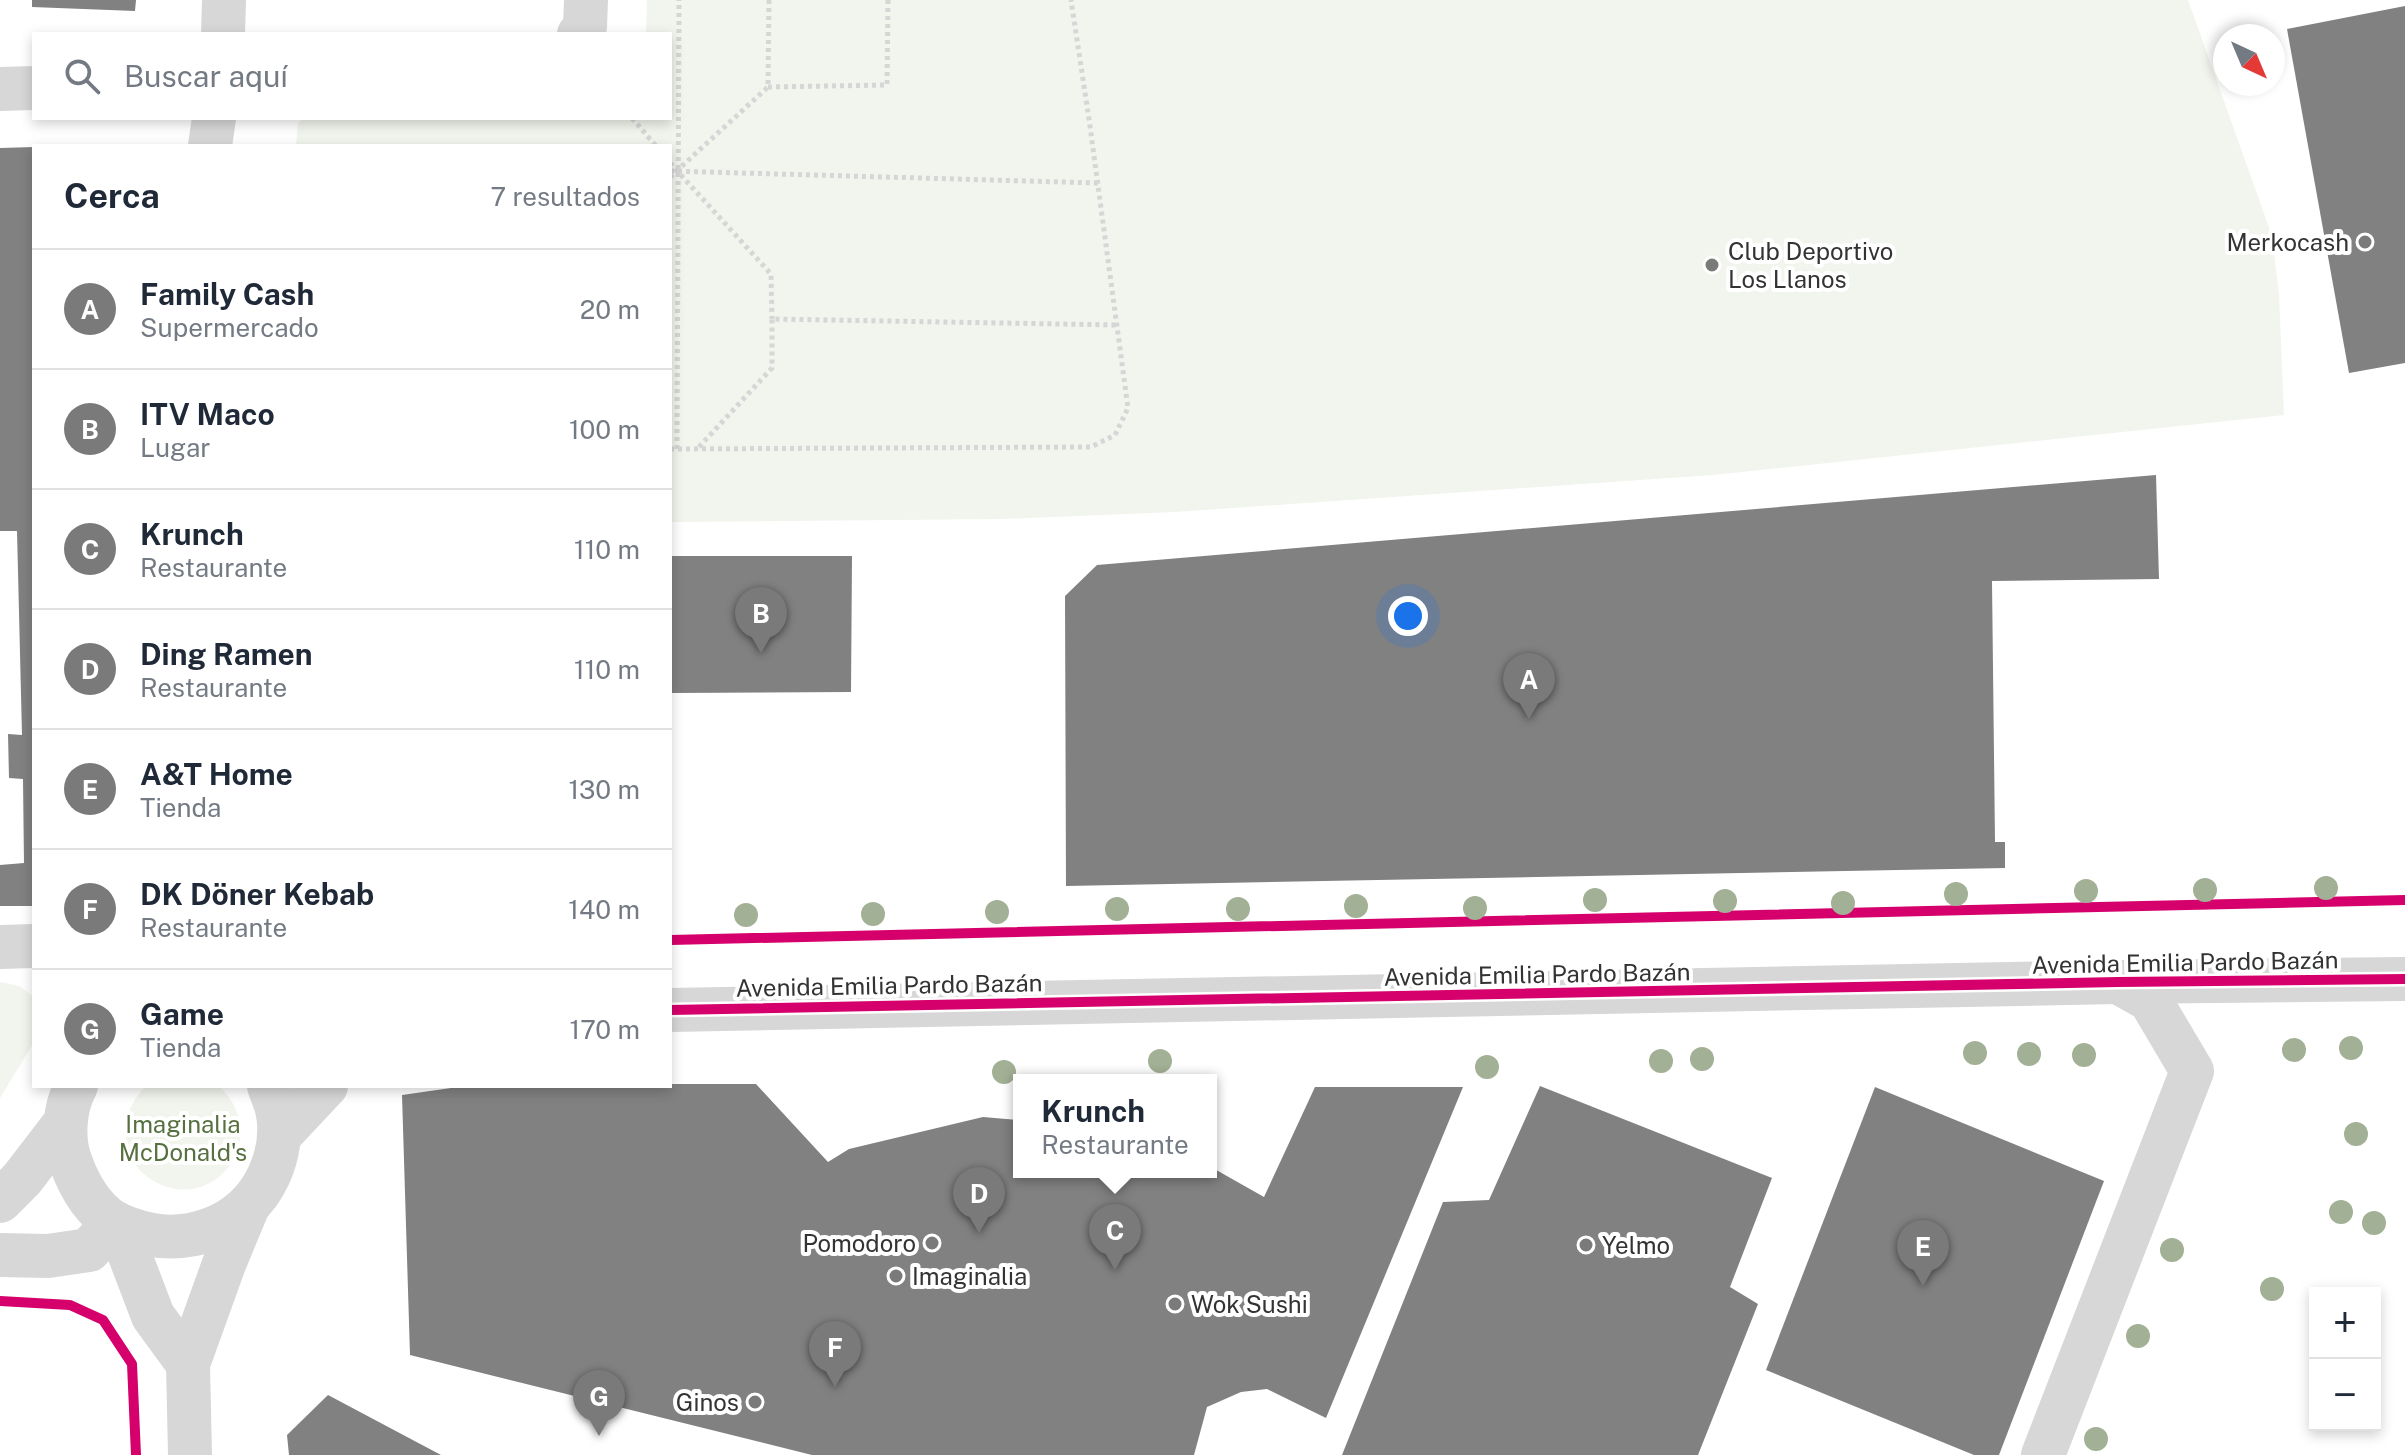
<!DOCTYPE html>
<html lang="es">
<head>
<meta charset="utf-8">
<style>
	body { margin:0; font-family:"Public Sans",sans-serif; background:#f6f6f7; color:#1f2937 }
	.controls { position:absolute; right:24px; bottom:24px; display:grid; overflow:hidden; border-radius:0px; box-shadow:0 4px 12px #0003 }
	.controls button { width:72px; height:72px; display:grid; place-items:center; padding:0; border:0; border-bottom:2px solid #e0e1e3; background:#fff; color:#1f2937; font:40px sans-serif }
	.compass { position:absolute; left:2213px; top:24px; width:72px; height:72px; border-radius:50%; background:#fff; box-shadow:0 4px 12px #0003; rotate:136deg }
	.you { position:absolute; left:1408px; top:616px; width:28px; height:28px; margin:-20px; border:6px solid #fff; border-radius:50%; background:#1a73e8; box-shadow:0 0 0 12px #1a73e833 }
	.badge { display:grid; place-items:center; width:52px; height:52px; border-radius:50%; background:#7a7a7a; color:#fff; font-size:26px; font-weight:700 }
	.pin { position:absolute; translate:-50% -66px; filter:drop-shadow(0 2px 4px #0008) }
	.pin::after { content:''; position:absolute; top:42px; width:28px; height:24px; background:inherit; clip-path:polygon(0 0,100% 0,50% 100%) }
	.popup { position:absolute; left:1013px; top:1074px; width:204px; height:104px; box-sizing:border-box; display:grid; place-content:center; border-radius:0px; background:#fff; filter:drop-shadow(0 2px 6px #0005); font-size:26px; white-space:nowrap; color:#747a83 }
	.popup b { font-size:30px; color:#1f2937 }
	.popup::after { content:''; position:absolute; left:50%; top:100%; margin-left:-16px; border:16px solid transparent; border-top-color:#fff }
	.list { margin:0; padding:0; list-style:none }
	h2 { display:flex; justify-content:space-between; align-items:center; height:104px; margin:0; padding:0 32px; font-size:34px }
	h2 small { font-size:26px; font-weight:400; color:#747a83 }
	.list li { display:grid; grid-template-columns:52px 1fr auto; gap:24px; align-items:center; box-sizing:border-box; height:120px; padding:0 32px; border-top:2px solid #e0e1e3 }
	.list b { display:block; font-size:30px; white-space:nowrap }
	.list p { margin:0; font-size:26px; white-space:nowrap; color:#747a83 }
	.list em { font-size:26px; font-style:normal; color:#747a83 }
	.icon { flex:none; width:44px; height:44px; fill:none; stroke:currentColor; stroke-width:2; stroke-linecap:round; stroke-linejoin:round }
	.map { position:relative; flex:none; width:2405px; height:1455px; overflow:hidden }
	.search { position:absolute; background:#fff; box-shadow:0 4px 12px #0003; left:32px; top:32px; width:640px; height:88px; display:flex; align-items:center; gap:20px; box-sizing:border-box; padding:0 28px; border-radius:0px; color:#747a83; font-size:30px }
	.panel { position:absolute; background:#fff; box-shadow:0 4px 12px #0003; left:32px; top:144px; width:640px; height:944px; border-radius:0px }
	.map>svg:first-child { display:block }
</style>
</head>
<body>
<div class="map">
<svg width="2405" height="1455" viewBox="0 0 2405 1455">
	<rect width="100%" height="100%" fill="#fff"/>
	<g fill="#f1f5ed">
		<polygon points="647,0 2188,0 2272,236 2279,294 2284,415 1713,475 1175,512 1001,519 670,522 670,146 296,146 298,123 304,118 670,118 670,34 646,34"/>
		<polygon points="0,982 19,986 34,997 34,1042 0,1098"/>
		<path d="M146,1086h73c55,52 -6,131 -67,94 -12,-7 -22,-20 -25,-33 -5,-24 2,-44 19,-61z"/>
	</g>
	<g fill="#818181">
		<polygon points="32,0 136,0 135,11 32,7"/>
		<polygon points="2405,6 2405,363 2349,373 2287,29"/>
		<polygon points="34,147 34,906 0,906 0,865 24,863 23,779 9,778 8,734 22,735 17,531 0,531 0,148"/>
		<polygon points="2156,475 2159,579 1992,581 1995,842 2005,842 2005,868 1066,886 1065,596 1097,565"/>
		<polygon points="670,556 852,556 851,692 670,693"/>
		<polygon points="670,1084 756,1084 828,1162 849,1149 983,1117 1019,1120 1019,1172 1211,1172 1211,1167 1264,1197 1315,1087 1463,1087 1326,1418 1267,1389 1241,1392 1207,1407 1194,1455 812,1455 410,1355 402,1095 465,1086 670,1086"/>
		<polygon points="1540,1086 1772,1178 1730,1287 1758,1304 1698,1455 1342,1455 1443,1202 1489,1200"/>
		<polygon points="1875,1087 2104,1181 1999,1455 1974,1455 1766,1370"/>
		<polygon points="328,1395 441,1455 289,1455 287,1435"/>
	</g>
	<g fill="none" stroke-linecap="round" stroke-linejoin="round">
		<g stroke="#d6d6d6" stroke-width="5" stroke-dasharray="4 4" stroke-linecap="butt">
			<polyline points="768,87 887,85 888,0"/>
			<polyline points="632,118 656,146"/>
			<polyline points="670,163 771,274 772,319"/>
			<polyline points="670,171 1098,183"/>
			<polyline points="670,177 768,87 769,0"/>
			<polyline points="699,447 772,368 772,319 1117,325"/>
			<polyline points="670,449 1091,447 1115,435 1128,408 1089,119 1071,0"/>
			<polyline points="677,449 679,0"/>
		</g>
		<g stroke="#d7d7d7" stroke-width="44">
			<polyline points="223,34 224,0"/>
			<polyline points="579,34 585,27 586,0"/>
			<polyline points="0,89 34,88"/>
			<polyline points="210,146 214,118"/>
			<polyline points="0,947 34,946"/>
			<polyline points="670,1010 2118,982 2405,979"/>
			<path d="M76,1086c-12,22 -14,54 -5,77 8,22 21,45 42,59 5,3 12,5 17,7 53,20 115,-1 139,-54 9,-20 13,-44 8,-66 -2,-8 -6,-16 -8,-23"/>
			<polyline points="279,1136 326,1086"/>
			<polyline points="0,1201 22,1179 65,1123"/>
			<polyline points="118,1224 153,1316 188,1364"/>
			<polyline points="0,1255 48,1256 89,1250 114,1222"/>
			<polyline points="190,1455 188,1364 224,1264 248,1206"/>
			<polyline points="2043,1455 2192,1071 2150,1000 2118,982"/>
		</g>
		<defs>
			<g id="cycleway">
				<polyline points="670,940 2405,900"/>
				<polyline points="670,1010 2118,982 2405,979"/>
				<polyline points="0,1301 70,1305 103,1320 132,1364 136,1455"/>
			</g>
		</defs>
		<use href="#cycleway" stroke="#fff" stroke-width="15"/>
		<use href="#cycleway" stroke="#d6006c" stroke-width="10"/>
	</g>
	<g fill="#a2b095">
		<circle cx="2326" cy="888" r="12"/>
		<circle cx="2205" cy="890" r="12"/>
		<circle cx="2086" cy="891" r="12"/>
		<circle cx="1956" cy="894" r="12"/>
		<circle cx="1595" cy="900" r="12"/>
		<circle cx="1725" cy="901" r="12"/>
		<circle cx="1843" cy="903" r="12"/>
		<circle cx="1356" cy="906" r="12"/>
		<circle cx="1475" cy="908" r="12"/>
		<circle cx="1117" cy="909" r="12"/>
		<circle cx="1238" cy="909" r="12"/>
		<circle cx="997" cy="912" r="12"/>
		<circle cx="873" cy="914" r="12"/>
		<circle cx="746" cy="915" r="12"/>
		<circle cx="2351" cy="1048" r="12"/>
		<circle cx="2294" cy="1050" r="12"/>
		<circle cx="1975" cy="1053" r="12"/>
		<circle cx="2029" cy="1054" r="12"/>
		<circle cx="2084" cy="1055" r="12"/>
		<circle cx="1702" cy="1059" r="12"/>
		<circle cx="1160" cy="1061" r="12"/>
		<circle cx="1661" cy="1061" r="12"/>
		<circle cx="1487" cy="1067" r="12"/>
		<circle cx="1004" cy="1072" r="12"/>
		<circle cx="2356" cy="1134" r="12"/>
		<circle cx="2341" cy="1212" r="12"/>
		<circle cx="2374" cy="1223" r="12"/>
		<circle cx="2172" cy="1250" r="12"/>
		<circle cx="2272" cy="1289" r="12"/>
		<circle cx="2138" cy="1336" r="12"/>
		<circle cx="2096" cy="1439" r="12"/>
	</g>
	<g fill="#7a7a7a" stroke="#fff" stroke-width="3">
		<circle cx="2365" cy="242" r="8"/>
		<circle cx="1712" cy="265" r="8"/>
		<circle cx="932" cy="1243" r="8"/>
		<circle cx="1586" cy="1245" r="8"/>
		<circle cx="896" cy="1276" r="8"/>
		<circle cx="1175" cy="1304" r="8"/>
		<circle cx="755" cy="1402" r="8"/>
	</g>
	<g text-anchor="middle" dominant-baseline="central" stroke-width="8" stroke-linejoin="round" paint-order="stroke">
		<g font-size="24" fill="#333" stroke="#fff" text-anchor="start">
			<text x="2349" y="242" text-anchor="end">Merkocash</text>
			<text x="1728" y="251">Club Deportivo<tspan x="1728" dy="28">Los Llanos</tspan></text>
			<text x="916" y="1243" text-anchor="end">Pomodoro</text>
			<text x="1602" y="1245">Yelmo</text>
			<text x="912" y="1276">Imaginalia</text>
			<text x="1191" y="1304">Wok Sushi</text>
			<text x="739" y="1402" text-anchor="end">Ginos</text>
		</g>
		<g font-size="24" fill="#333" stroke="#fff">
			<text transform="translate(2185 962) rotate(-1)">Avenida Emilia Pardo Bazán</text>
			<text transform="translate(1537 974) rotate(-1)">Avenida Emilia Pardo Bazán</text>
			<text transform="translate(889 985) rotate(-1)">Avenida Emilia Pardo Bazán</text>
		</g>
		<g font-size="24" fill="#56703f" stroke="#fff">
			<text x="183" y="1124">Imaginalia<tspan x="183" dy="28">McDonald's</tspan></text>
		</g>
	</g>
</svg>
<div class="controls">
<button>+</button>
<button>−</button>
</div>
<svg class="compass" viewBox="-18 -18 36 36"><path d="M0-13l5 13h-10z" fill="#e53935"/><path d="M0 13l5-13h-10z" fill="#747a83"/></svg>
<div class="you"></div>
<div class="pin badge" style="left:1529px;top:719px">A</div>
<div class="pin badge" style="left:761px;top:653px">B</div>
<div class="pin badge" style="left:1115px;top:1270px">C</div>
<div class="popup"><b>Krunch</b>Restaurante</div>
<div class="pin badge" style="left:979px;top:1233px">D</div>
<div class="pin badge" style="left:1923px;top:1286px">E</div>
<div class="pin badge" style="left:835px;top:1387px">F</div>
<div class="pin badge" style="left:599px;top:1436px">G</div>
<div class="search"><svg class="icon" aria-label="search" viewBox="0 0 24 24"><circle cx="10" cy="10" r="6"/><path d="M15 15l6 6"/></svg>Buscar aquí</div>
<section class="panel">
<h2>Cerca<small>7 resultados</small></h2>
<ul class="list">
<li><span class="badge">A</span><div><b>Family Cash</b><p>Supermercado</p></div><em>20 m</em></li>
<li><span class="badge">B</span><div><b>ITV Maco</b><p>Lugar</p></div><em>100 m</em></li>
<li><span class="badge">C</span><div><b>Krunch</b><p>Restaurante</p></div><em>110 m</em></li>
<li><span class="badge">D</span><div><b>Ding Ramen</b><p>Restaurante</p></div><em>110 m</em></li>
<li><span class="badge">E</span><div><b>A&amp;T Home</b><p>Tienda</p></div><em>130 m</em></li>
<li><span class="badge">F</span><div><b>DK Döner Kebab</b><p>Restaurante</p></div><em>140 m</em></li>
<li><span class="badge">G</span><div><b>Game</b><p>Tienda</p></div><em>170 m</em></li>
</ul>
</section>
</div>
</body>
</html>
